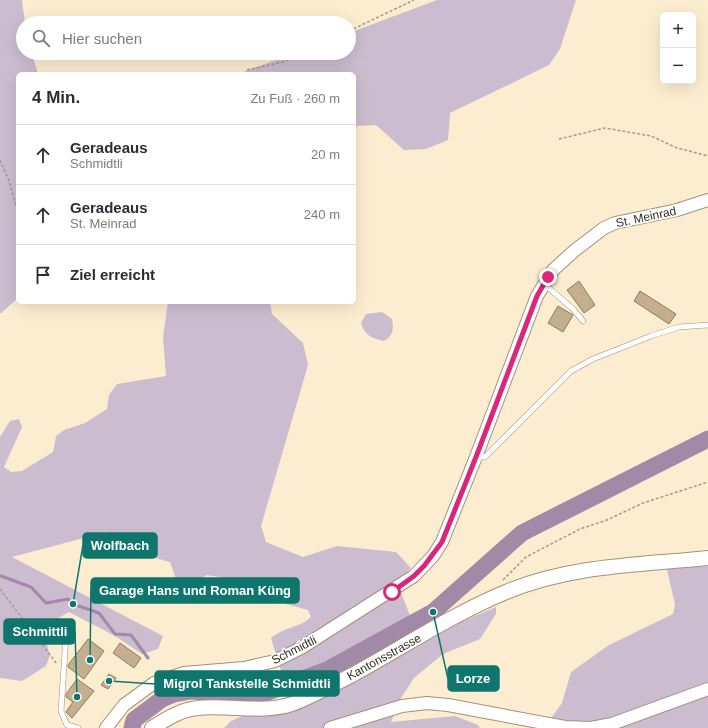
<!DOCTYPE html>
<html lang="de">
<head>
<meta charset="utf-8">
<style>
	body { margin:0; font-family:Helvetica,sans-serif; background:#f7f7f7; color:#2b2b33 }
	.controls { position:absolute; right:12px; top:12px; display:grid; overflow:hidden; border-radius:6px; box-shadow:0 4px 16px #0002 }
	.controls button { width:36px; height:36px; display:grid; place-items:center; padding:0; border:0; border-bottom:1px solid #e1e1e2; background:#fff; color:#2b2b33; font:20px sans-serif }
	.stop { position:absolute; width:12px; height:12px; margin:-9px; border:3px solid #db2777; border-radius:50%; background:#fff }
	.stop.end { background:#db2777; border-color:#fff; box-shadow:0 1px 4px #0008 }
	.list { margin:0; padding:0; list-style:none }
	h2 { display:flex; justify-content:space-between; align-items:center; height:52px; margin:0; padding:0 16px; font-size:17px }
	h2 small { font-size:13px; font-weight:400; color:#7c7c81 }
	.list li { display:grid; grid-template-columns:26px 1fr auto; gap:12px; align-items:center; box-sizing:border-box; height:60px; padding:0 16px; border-top:1px solid #e1e1e2 }
	.list b { display:block; font-size:15px; white-space:nowrap }
	.list p { margin:0; font-size:13px; white-space:nowrap; color:#7c7c81 }
	.list em { font-size:13px; font-style:normal; color:#7c7c81 }
	.icon { flex:none; width:22px; height:22px; fill:none; stroke:currentColor; stroke-width:2; stroke-linecap:round; stroke-linejoin:round }
	.map { position:relative; flex:none; width:708px; height:728px; overflow:hidden }
	.search { position:absolute; background:#fff; box-shadow:0 4px 16px #0002; left:16px; top:16px; width:340px; height:44px; display:flex; align-items:center; gap:10px; box-sizing:border-box; padding:0 14px; border-radius:22px; color:#7c7c81; font-size:15px }
	.panel { position:absolute; background:#fff; box-shadow:0 4px 16px #0002; left:16px; top:72px; width:340px; height:232px; border-radius:6px }
	.map>svg:first-child { display:block }
</style>
</head>
<body>
<div class="map">
<svg width="708" height="728" viewBox="0 0 708 728">
	<rect width="100%" height="100%" fill="#fdedd0"/>
	<g fill="#ccbcd0">
		<polygon points="0,0 22,0 25,23 23,23 23,53 32,53 38,74 18,74 18,298 0,314"/>
		<polygon points="437,0 576,0 560,49 549,65 450,113 448,140 426,149 404,150 376,125 358,126 354,129 354,74 245,74 246,71 295,53 349,53 349,33"/>
		<path d="M168,302h102l2,12 31,29 5,22 -47,161 5,16 37,15 34,-11 59,6 15,16 -14,14 15,39 -127,63 -14,-46c12,-11 29,-10 40,-21l-3,-7 -40,-11 -31,-19 -30,-5 -17,11 -14,-7 -6,-17 -41,-11 -22,-19 -95,25 151,79 -5,13 -16,5 -27,-18 -46,-24 -19,11 -5,15 5,17 -4,11 -24,15 -22,-3v-241l10,-16 9,-2 3,8 -18,40 7,5 11,-1 31,-19 3,-16 8,-6 21,-7 22,-14 2,-14 8,-11 49,-8 -3,-39z"/>
		<path d="M382,312l10,7c2,10 1,17 -8,22 -12,-3 -19,-5 -23,-18l5,-9z"/>
		<polygon points="708,566 708,728 544,728 562,703 571,672 609,645 673,614 675,605 667,569"/>
		<polygon points="496,607 496,614 480,639 443,654 414,678 401,698 391,722 455,716 478,725 480,728 224,728 231,721"/>
	</g>
	<g fill="none" stroke-linecap="round" stroke-linejoin="round">
		<polyline stroke="#a189a7" stroke-width="3" points="1,576 31,587 46,603 68,599 73,604 99,613 115,634 131,635 148,658"/>
		<polyline stroke="#a189a7" stroke-width="17" points="132,728 134,720 162,699 174,694 191,691 260,695 327,670 433,612 522,533 708,439"/>
	</g>
	<g fill="#c3af8d" stroke="#8b7c62">
		<polygon points="579,281 595,305 584,313 567,290"/>
		<polygon points="640,291 676,314 669,324 634,301"/>
		<polygon points="558,306 573,315 563,332 548,323"/>
		<polygon points="88,639 104,651 84,679 68,667 68,665"/>
		<polygon points="120,643 141,658 134,668 113,653"/>
		<polygon points="109,674 116,678 108,689 101,685"/>
		<polygon points="77,679 94,691 72,718 66,712 73,702 66,697 66,694"/>
	</g>
	<g fill="none" stroke-linecap="round" stroke-linejoin="round">
		<defs>
			<g id="service">
				<polyline points="544,284 573,309 583,321"/>
				<polyline points="476,457 485,457 571,371 593,359 651,336 679,327 708,325"/>
				<polyline points="66,636 61,711 67,725 78,728"/>
			</g>
			<g id="tertiary">
				<polyline points="106,728 124,705 154,683 184,673 244,668 275,661 301,648 414,576 433,556 442,542 476,457 537,296 553,270 574,251 604,228 615,223 677,210 708,200"/>
				<polyline points="330,728 402,706 427,703 448,705 565,727 591,728 612,724 708,689"/>
			</g>
			<path id="secondary" d="M152,728c11,-7 23,-15 35,-18 32,-8 73,5 105,-6 21,-8 40,-19 60,-29 51,-28 101,-61 154,-83 64,-27 134,-27 202,-34"/>
		</defs>
		<use href="#service" stroke="#a19277" stroke-width="6"/>
		<use href="#tertiary" stroke="#a19277" stroke-width="14"/>
		<use href="#secondary" stroke="#a19277" stroke-width="16"/>
		<g stroke="#a59a85" stroke-width="1.5" stroke-dasharray="3 2" stroke-linecap="butt">
			<polyline points="349,31 414,0"/>
			<polyline points="244,74 247,70 283,62 304,53"/>
			<polyline points="559,139 605,128 651,136 677,148 708,156"/>
			<polyline points="0,160 8,178 18,212"/>
			<polyline points="503,580 526,557 580,529 607,520 643,503 708,482"/>
			<polyline points="0,589 57,664"/>
		</g>
		<use href="#service" stroke="#fff" stroke-width="5"/>
		<use href="#tertiary" stroke="#fff" stroke-width="12"/>
		<use href="#secondary" stroke="#fff" stroke-width="14"/>
	</g>
	<g fill="none" stroke-linecap="round" stroke-linejoin="round">
		<polyline stroke="#db2777" stroke-width="5" points="392,592 414,576 424,566 442,542 476,457 537,296 548,277"/>
	</g>
	<g text-anchor="middle" dominant-baseline="central" stroke-width="3.5" stroke-linejoin="round" paint-order="stroke">
		<g font-size="12" fill="#332d22" stroke="#fff">
			<text transform="translate(646 217) rotate(-12)">St. Meinrad</text>
			<text transform="translate(294 650) rotate(-27)">Schmidtli</text>
			<text transform="translate(384 657) rotate(-29)">Kantonsstrasse</text>
		</g>
	</g>
	<path fill="none" stroke="#0f766e" stroke-width="1.5" d="M73 604L83 545M90 660L91 590M77 697L75 631M433 612L448 679M109 681L155 684"/>
	<g fill="#0f766e" stroke="#fff" stroke-width="1.5">
		<circle cx="73" cy="604" r="4"/>
		<circle cx="90" cy="660" r="4"/>
		<circle cx="77" cy="697" r="4"/>
		<circle cx="433" cy="612" r="4"/>
		<circle cx="109" cy="681" r="4"/>
	</g>
	<g fill="#0f766e" stroke="#0f766e" stroke-width="1.5">
		<rect x="83" y="533" width="74" height="25" rx="4"/>
		<rect x="91" y="578" width="208" height="25" rx="4"/>
		<rect x="4" y="619" width="71" height="25" rx="4"/>
		<rect x="448" y="666" width="51" height="25" rx="4"/>
		<rect x="155" y="671" width="184" height="25" rx="4"/>
	</g>
	<g font-size="13" text-anchor="middle" font-weight="bold" fill="#fff">
		<text x="120" y="550">Wolfbach</text>
		<text x="195" y="595">Garage Hans und Roman Küng</text>
		<text x="40" y="636">Schmittli</text>
		<text x="473" y="683">Lorze</text>
		<text x="247" y="688">Migrol Tankstelle Schmidtli</text>
	</g>
</svg>
<div class="controls">
<button>+</button>
<button>−</button>
</div>
<div class="stop" style="left:392px;top:592px"></div>
<div class="stop end" style="left:548px;top:277px"></div>
<div class="search"><svg class="icon" aria-label="search" viewBox="0 0 24 24"><circle cx="10" cy="10" r="6"/><path d="M15 15l6 6"/></svg>Hier suchen</div>
<section class="panel">
<h2>4 Min.<small>Zu Fuß · 260 m</small></h2>
<ul class="list">
<li><svg class="icon" aria-label="ahead" viewBox="0 0 24 24"><path d="M12 20V5M6 11l6-6 6 6"/></svg><div><b>Geradeaus</b><p>Schmidtli</p></div><em>20 m</em></li>
<li><svg class="icon" aria-label="ahead" viewBox="0 0 24 24"><path d="M12 20V5M6 11l6-6 6 6"/></svg><div><b>Geradeaus</b><p>St. Meinrad</p></div><em>240 m</em></li>
<li><svg class="icon" aria-label="arrive" viewBox="0 0 24 24"><path d="M6 21V4h12l-3 4 3 4H6"/></svg><div><b>Ziel erreicht</b></div></li>
</ul>
</section>
</div>
</body>
</html>
